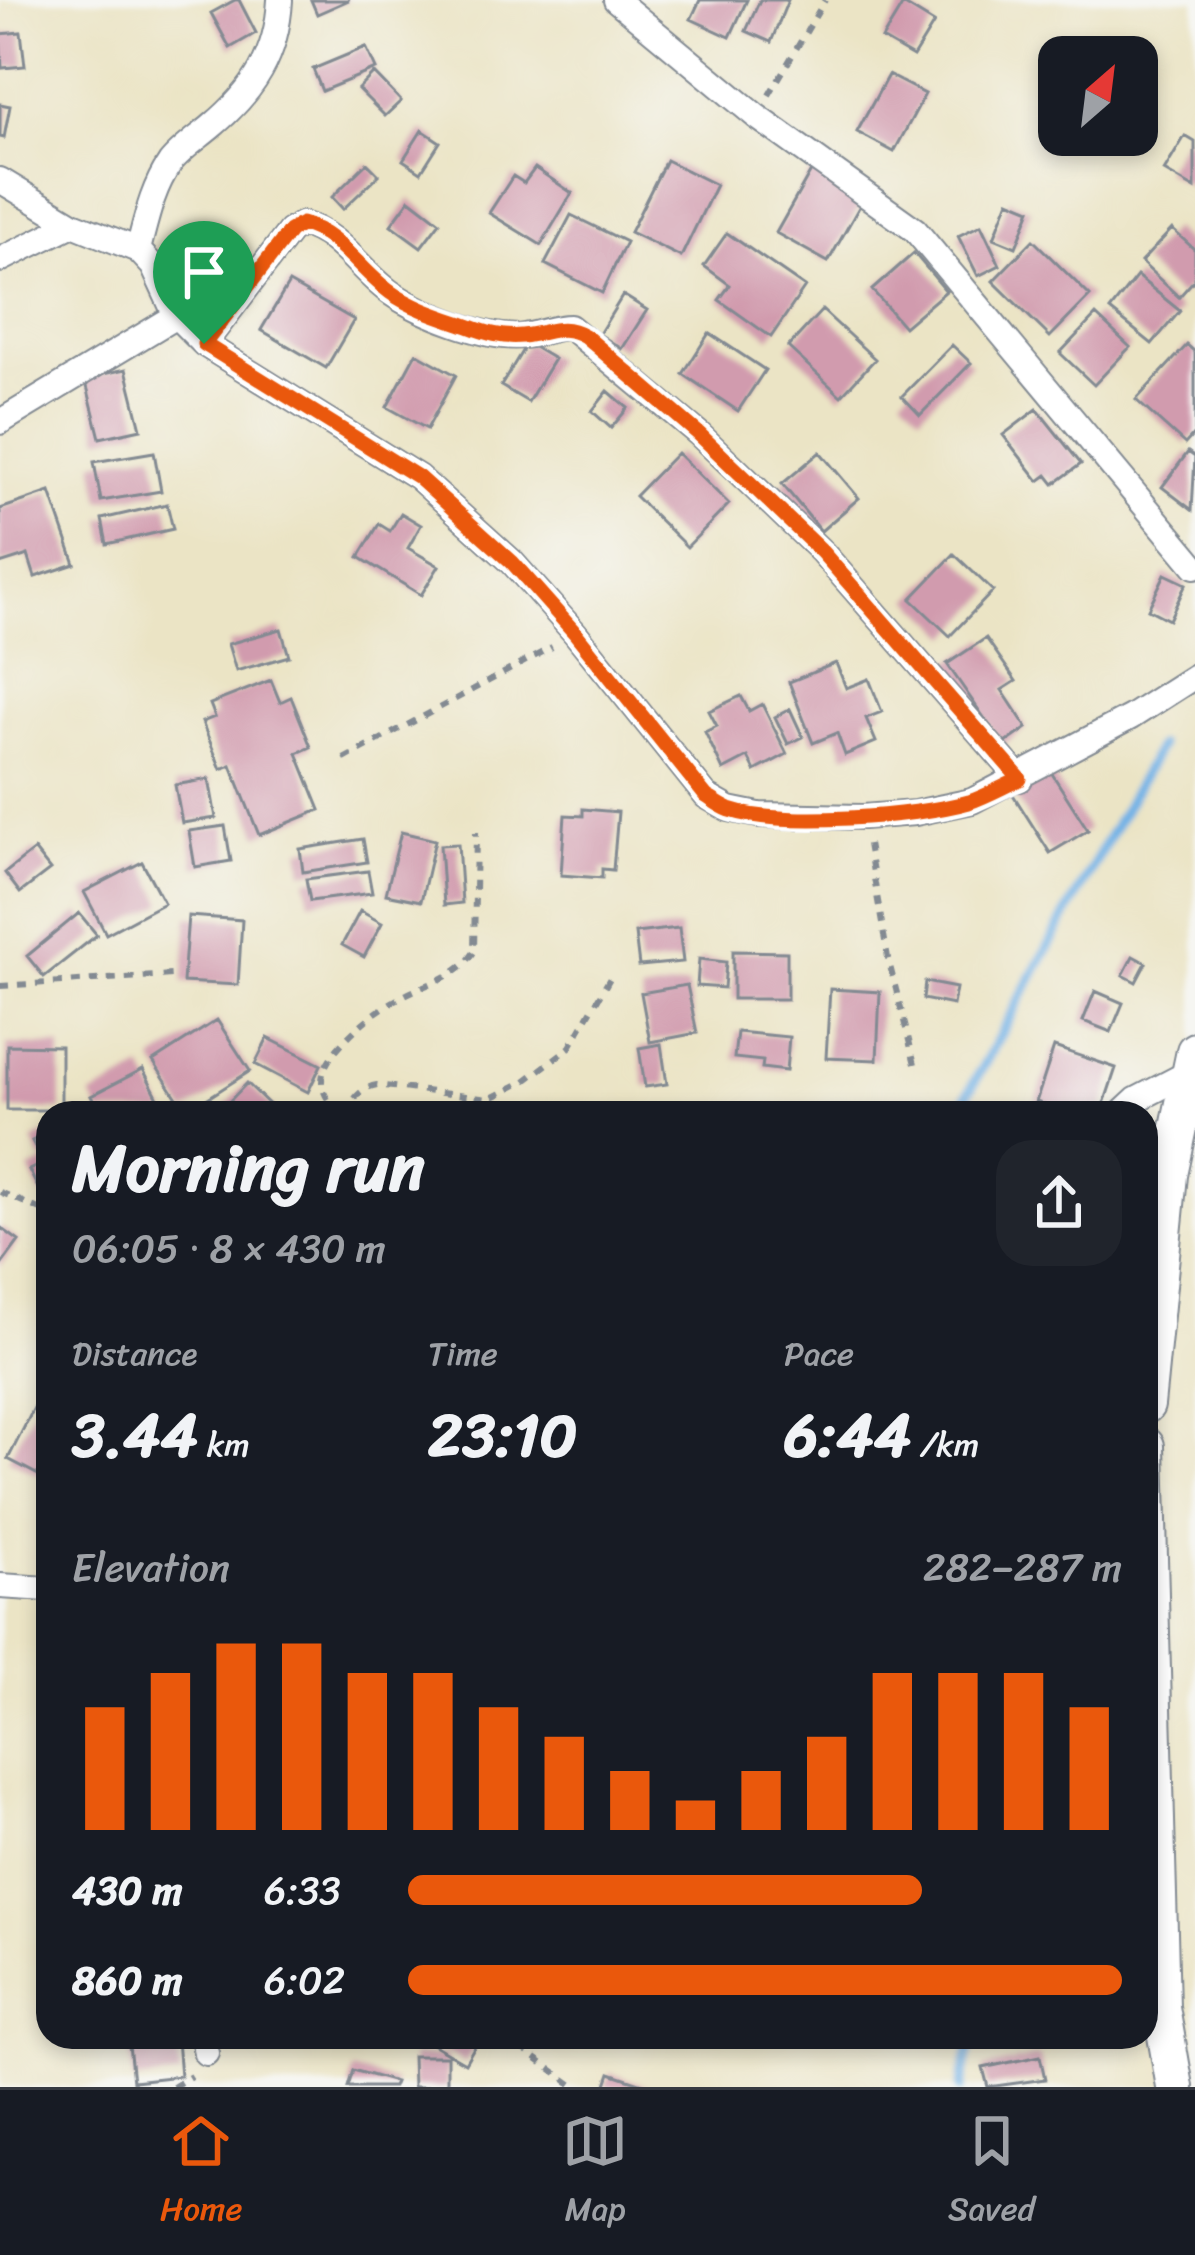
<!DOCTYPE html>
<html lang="en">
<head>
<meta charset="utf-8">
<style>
  :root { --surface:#171b24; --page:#20242c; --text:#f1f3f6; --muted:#9ea1a6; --line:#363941; --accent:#ea580c }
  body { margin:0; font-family:Sriracha,sans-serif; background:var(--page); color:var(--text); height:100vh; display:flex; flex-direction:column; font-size:45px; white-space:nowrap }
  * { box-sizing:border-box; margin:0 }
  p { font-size:39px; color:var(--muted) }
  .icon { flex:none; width:66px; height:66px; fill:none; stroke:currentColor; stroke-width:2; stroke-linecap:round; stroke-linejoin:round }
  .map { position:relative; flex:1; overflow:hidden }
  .drawer { position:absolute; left:36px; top:1101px; width:1122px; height:948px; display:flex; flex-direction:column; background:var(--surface); border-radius:36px; box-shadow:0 6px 18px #0003 }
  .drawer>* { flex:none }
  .needle { width:78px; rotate:28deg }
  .fabs { position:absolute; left:1038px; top:36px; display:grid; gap:24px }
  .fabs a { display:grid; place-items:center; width:120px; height:120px; border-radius:24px; background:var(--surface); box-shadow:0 6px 18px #0003; font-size:60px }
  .pin { position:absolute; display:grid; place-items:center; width:102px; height:102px; color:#fff; margin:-123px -51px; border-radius:50% 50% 50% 0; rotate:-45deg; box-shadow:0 0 12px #0007 }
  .pin .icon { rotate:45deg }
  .round { display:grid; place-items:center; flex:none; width:126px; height:126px; border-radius:36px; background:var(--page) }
  .headline { display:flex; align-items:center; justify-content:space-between; height:204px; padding:0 36px }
  h1 { font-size:66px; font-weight:800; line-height:90px }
  .metrics { display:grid; grid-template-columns:repeat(3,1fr); gap:18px; height:204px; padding:12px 36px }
  .metrics div { display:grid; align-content:center }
  .metrics b { font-size:60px; font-weight:800 }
  .metrics small { font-size:33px; font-weight:400 }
  .metrics p { font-size:33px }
  .chart { height:336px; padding:24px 36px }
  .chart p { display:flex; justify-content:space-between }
  .chart svg { width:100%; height:216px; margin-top:12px; stroke:var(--accent); stroke-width:6 }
  ul { padding:0 36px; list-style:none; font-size:39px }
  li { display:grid; grid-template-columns:192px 144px 1fr; align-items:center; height:90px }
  li i { height:30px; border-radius:15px; background:var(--accent) }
  .tabs { display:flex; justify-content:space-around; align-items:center; height:168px; border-top:3px solid var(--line); background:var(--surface); font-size:33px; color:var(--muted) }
  .tabs a { display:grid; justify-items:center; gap:6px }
  .tabs .current { color:var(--accent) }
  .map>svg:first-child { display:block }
</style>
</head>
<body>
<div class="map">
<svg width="1195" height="2087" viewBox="0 0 1195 2087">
  <rect width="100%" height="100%" fill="#f6f6f2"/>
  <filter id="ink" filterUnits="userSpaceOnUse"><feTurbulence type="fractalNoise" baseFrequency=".00833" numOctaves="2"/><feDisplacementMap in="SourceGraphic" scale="24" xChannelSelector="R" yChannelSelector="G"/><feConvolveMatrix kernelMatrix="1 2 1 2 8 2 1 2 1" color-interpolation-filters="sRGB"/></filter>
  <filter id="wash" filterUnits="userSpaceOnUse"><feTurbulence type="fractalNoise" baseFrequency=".004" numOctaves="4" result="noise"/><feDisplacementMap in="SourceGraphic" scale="48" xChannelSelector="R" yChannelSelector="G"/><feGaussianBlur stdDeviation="2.7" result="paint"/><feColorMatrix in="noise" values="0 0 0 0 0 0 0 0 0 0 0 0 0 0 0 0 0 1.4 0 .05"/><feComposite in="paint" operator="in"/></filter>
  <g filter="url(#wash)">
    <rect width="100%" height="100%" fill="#ebe4c5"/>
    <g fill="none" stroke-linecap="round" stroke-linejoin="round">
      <!-- stream -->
      <path stroke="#73b2e6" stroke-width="10" d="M966 1113V1097L1159 746
        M961 2087 972 2037"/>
    </g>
    <g id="blocks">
      <!-- building -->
      <path fill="#d19bae" d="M235 0H239L256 33 230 48 211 13Z
        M311 0H349L317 14Z
        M700 0H747L730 37 691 19Z
        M760 0H788L771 42 746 31Z
        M903 4 934 23 913 57 882 39Z
        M21 32 25 66 2 68 0 34Z
        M366 47 376 69 322 91 313 69Z
        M374 73 401 101 385 116 358 89Z
        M888 75 925 94 894 152 857 132Z
        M0 104 10 106 4 138 0 137Z
        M422 130 440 142 421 172 403 160Z
        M1185 136 1195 142V189L1164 171Z
        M666 160 716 185 681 257 630 232Z
        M367 163 379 175 343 209 332 197Z
        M535 168 572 193 541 245 489 213 513 176 524 183Z
        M811 171 863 200 828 262 776 233Z
        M410 199 440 222 421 247 391 225Z
        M1009 200 1031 209 1016 247 994 238Z
        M571 215 626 242 602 293 545 264Z
        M981 225 1000 265 978 276 958 236Z
        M1172 229 1195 250V279L1179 297 1141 262Z
        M727 233 805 287 771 337 719 300 730 285 704 266Z
        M1033 240 1090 296 1050 337 993 281Z
        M914 253 946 291 904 327 872 290Z
        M1137 276 1180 311 1152 344 1110 310Z
        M289 283 354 320 326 368 261 330Z
        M623 295 647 310 622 349 599 334Z
        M822 310 875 359 841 396 788 347Z
        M1096 315 1130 347 1094 385 1060 353Z
        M709 333 765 370 738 411 683 374Z
        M527 343 554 359 528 402 501 386Z
        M952 345 971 363 920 415 902 396Z
        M1187 345 1195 352V433L1185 444 1136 400Z
        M416 353 456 375 427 429 387 407Z
        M126 369 141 429 100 438 85 378Z
        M608 391 628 408 611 428 592 411Z
        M1037 409 1081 464 1054 484 1047 475 1039 481 1003 435Z
        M154 452 161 491 101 501 94 462Z
        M820 452 859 498 821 531 782 484Z
        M1188 452 1195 457 1192 510 1162 487Z
        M677 453 729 504 687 547 635 496Z
        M50 492 75 564 35 577 28 555 0 564V509Z
        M167 504 173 529 107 544 102 519Z
        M401 513 421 525 408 548 439 566 421 595 359 557 379 524 390 531Z
        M954 554 993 591 950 636 911 599Z
        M1165 574 1186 584 1169 620 1148 609Z
        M281 629 289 656 236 671 228 644Z
        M986 638 1016 681 1002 690 1027 728 1003 745 947 664Z
        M836 663 846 688 869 679 882 712 866 718 876 742 845 755 837 733 813 743 789 682Z
        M271 680 280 702 291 697 311 747 297 753 320 810 259 835 231 765 221 769 202 722 215 717 210 704Z
        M741 696 749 711 762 704 787 754 755 771 748 757 723 770 705 732 717 726 709 711Z
        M790 709 803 737 788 744 775 717Z
        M1049 769 1088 830 1050 853 1012 793Z
        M209 779 216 818 182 823 175 785Z
        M583 809 618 812 613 870 602 869V878L561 875 565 815 583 816Z
        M225 826 231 861 195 867 189 831Z
        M401 832 435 840 421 901 386 894Z
        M363 839 367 862 303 872 300 849Z
        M458 844 462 903 444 905 440 845Z
        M34 850 50 870 20 893 5 873Z
        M142 862 164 903 106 934 84 892Z
        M368 871 372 893 310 901 306 879Z
        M360 911 382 923 364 957 342 945Z
        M79 913 97 935 44 977 27 956Z
        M188 916 242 920 238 985 183 982Z
        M679 928 683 962 639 966 635 933Z
        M733 951 787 952V999H733Z
        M1133 956 1146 963 1136 982 1123 975Z
        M699 959 726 962 724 988 697 986Z
        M925 982 956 988 953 1005 923 999Z
        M687 985 697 1033 650 1042 641 993Z
        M830 989 880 992 877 1060 826 1058Z
        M1095 991 1123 1003 1111 1032 1083 1021Z
        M217 1020 250 1071 186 1112 153 1061Z
        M737 1032 789 1037 786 1071 762 1068 763 1061 734 1058Z
        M268 1038 321 1065 308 1092 255 1064Z
        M661 1044 667 1084 645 1087 639 1048Z
        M7 1045 61 1046V1110H7Z
        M1054 1047 1116 1068 1101 1113H1068L1036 1102Z
        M143 1069 166 1113H100L91 1096Z
        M247 1083 278 1113H218Z
        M48 1133V1157L42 1160 32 1141Z
        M48 1161V1196L43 1198 29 1170Z
        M0 1227 19 1241 0 1267Z
        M39 1398 48 1402V1480L8 1459Z
        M420 2037H480L465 2063Z
        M177 2040 180 2076 133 2081 129 2045Z
        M412 2056H447V2087H413Z
        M1040 2056 1045 2079 988 2087 983 2068Z
        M353 2070 395 2082 393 2087H348Z
        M610 2073 649 2086V2087H605Z"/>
    </g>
  </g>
  <g filter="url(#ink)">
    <use href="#blocks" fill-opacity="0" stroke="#838a92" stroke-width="3"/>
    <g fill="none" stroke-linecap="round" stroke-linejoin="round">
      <defs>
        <path id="street" d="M616 0 756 116 915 230 1195 566
          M0 180 73 224 138 250 153 266 176 316 204 344 418 477 512 562 576 634 706 796 729 809 759 815 863 817 915 813 972 801 1131 717 1195 676
          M138 250C146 220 152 189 170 163 181 149 198 138 212 126 254 91 277 55 280 0
          M0 260 73 224
          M204 344 290 231 302 224C339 233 360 271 391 293 420 313 489 341 524 336 540 334 553 327 570 327L699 434 822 552 1020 779
          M0 422 176 316
          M1122 1113 1136 1100 1188 1073
          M0 1586 48 1589
          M203 2037 206 2053"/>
        <path id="secondary" d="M1146 1405 1169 1175 1195 1051
          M1146 1446 1161 2007 1175 2087"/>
      </defs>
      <!-- street casing -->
      <use href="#street" stroke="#838a92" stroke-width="28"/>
      <!-- secondary casing -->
      <use href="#secondary" stroke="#838a92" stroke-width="40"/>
      <!-- path -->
      <path stroke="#838a92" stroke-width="6" stroke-dasharray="9 9" stroke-linecap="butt" d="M769 95 825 0
        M344 759 552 647
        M868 844 888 958 917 1072
        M0 986 172 975
        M340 1113C316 1091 317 1074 337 1049 356 1027 376 1010 403 996 427 983 459 977 474 952L476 832
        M344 1113C354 1099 360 1088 377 1085L489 1099 525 1081 570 1047 610 978
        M487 1113 489 1099
        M0 1192 48 1213
        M506 2037 576 2087
        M173 2087 191 2076"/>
      <!-- street -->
      <use href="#street" stroke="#fff" stroke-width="24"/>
      <!-- secondary -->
      <use href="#secondary" stroke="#fff" stroke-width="36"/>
    </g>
  </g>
  <g fill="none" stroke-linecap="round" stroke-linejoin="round" filter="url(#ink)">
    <defs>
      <path id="route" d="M302 224C339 233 360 271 390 292 412 308 442 317 468 326 486 333 503 338 522 336 548 334 560 322 585 336L699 434 822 552 1020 779C1004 786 987 796 969 802 917 817 781 827 730 810 722 807 714 801 706 796L576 634 512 562 418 477 204 344 290 231Z"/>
    </defs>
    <!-- route casing -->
    <use href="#route" stroke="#fff" stroke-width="24"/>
    <!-- route -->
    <use href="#route" stroke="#ea580c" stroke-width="15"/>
  </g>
</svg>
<div class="fabs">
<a><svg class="needle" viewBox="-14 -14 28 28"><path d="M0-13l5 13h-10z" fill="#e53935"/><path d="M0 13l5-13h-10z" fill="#9ea1a6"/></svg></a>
</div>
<div class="pin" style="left:204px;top:344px;background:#1e9e55"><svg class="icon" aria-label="arrive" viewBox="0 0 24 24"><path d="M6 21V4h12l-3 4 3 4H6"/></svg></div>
<section class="drawer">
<div class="headline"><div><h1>Morning run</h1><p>06:05 · 8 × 430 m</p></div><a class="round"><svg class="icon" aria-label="share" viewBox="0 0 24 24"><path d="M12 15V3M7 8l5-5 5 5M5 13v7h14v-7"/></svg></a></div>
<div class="metrics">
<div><p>Distance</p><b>3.44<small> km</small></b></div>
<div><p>Time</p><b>23:10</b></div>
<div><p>Pace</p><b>6:44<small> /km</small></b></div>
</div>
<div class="chart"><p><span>Elevation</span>282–287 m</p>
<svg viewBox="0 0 160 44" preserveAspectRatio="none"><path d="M5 44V19M15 44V12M25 44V6M35 44V6M45 44V12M55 44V12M65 44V19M75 44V25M85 44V32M95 44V38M105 44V32M115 44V25M125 44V12M135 44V12M145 44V12M155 44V19"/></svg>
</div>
<ul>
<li><b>430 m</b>6:33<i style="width:72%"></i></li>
<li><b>860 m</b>6:02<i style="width:100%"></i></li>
</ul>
</section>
</div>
<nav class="tabs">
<a class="current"><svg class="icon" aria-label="home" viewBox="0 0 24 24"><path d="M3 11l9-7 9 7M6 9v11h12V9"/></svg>Home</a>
<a><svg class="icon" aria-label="map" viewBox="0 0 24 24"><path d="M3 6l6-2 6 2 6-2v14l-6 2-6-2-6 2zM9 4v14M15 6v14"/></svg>Map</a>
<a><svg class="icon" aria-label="saved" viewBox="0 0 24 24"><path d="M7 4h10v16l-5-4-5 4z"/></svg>Saved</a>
</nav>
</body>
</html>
